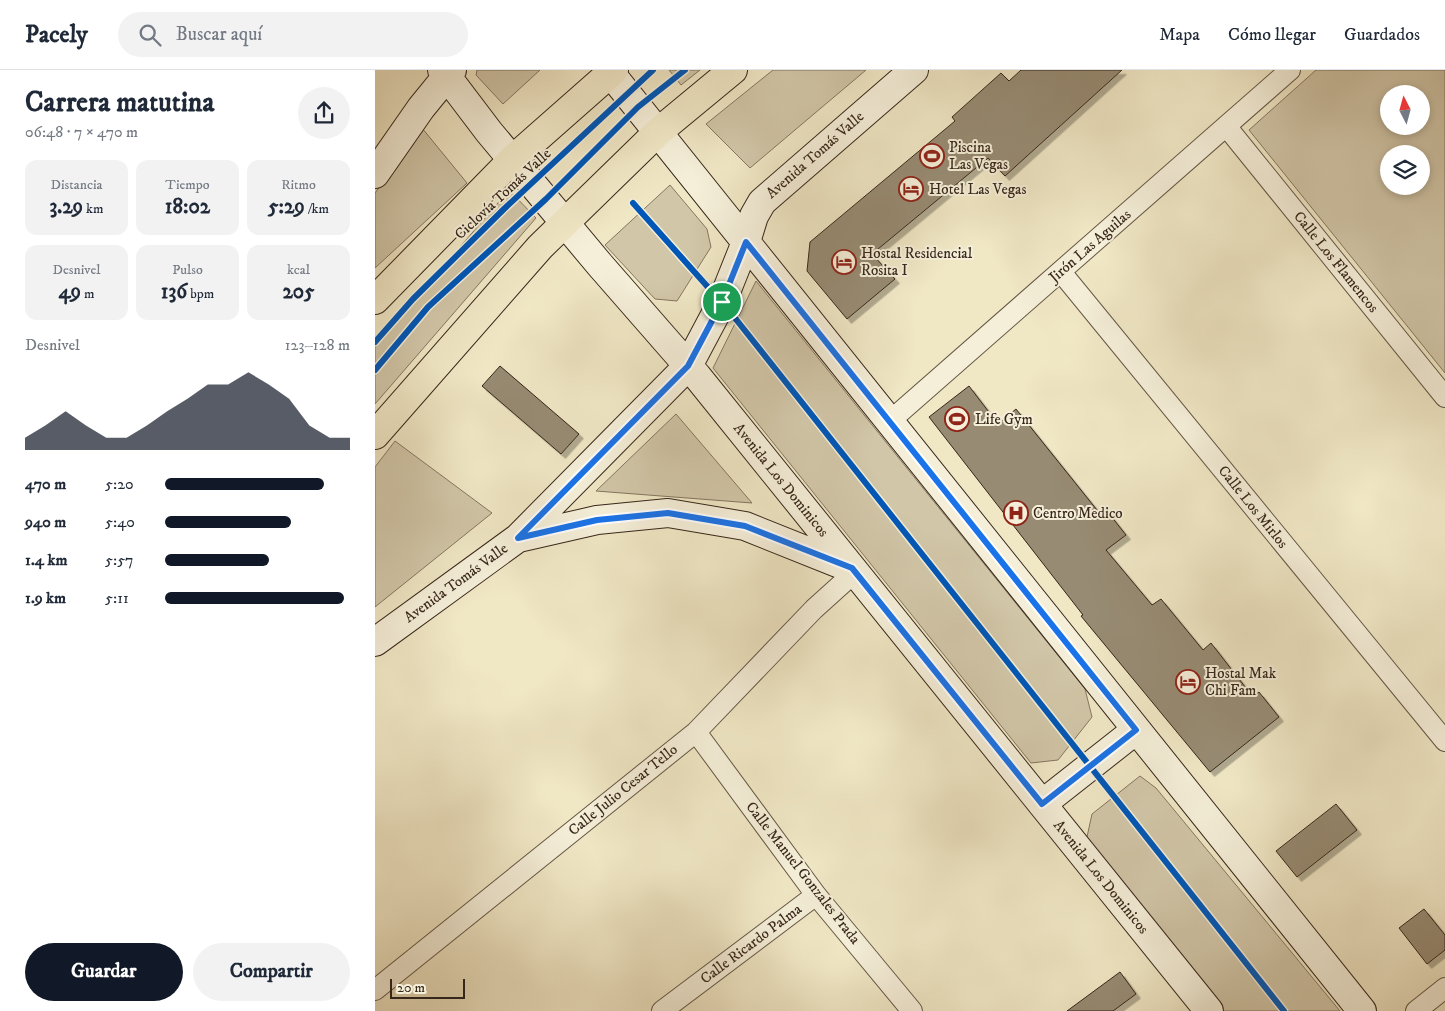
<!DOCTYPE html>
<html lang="es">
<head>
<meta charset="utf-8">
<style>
  :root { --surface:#fff; --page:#f2f2f3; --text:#1f2937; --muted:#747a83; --line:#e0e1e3; --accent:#111827 }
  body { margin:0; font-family:"IM FELL DW Pica",serif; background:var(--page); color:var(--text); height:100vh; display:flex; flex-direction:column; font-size:19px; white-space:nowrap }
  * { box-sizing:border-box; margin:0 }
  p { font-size:16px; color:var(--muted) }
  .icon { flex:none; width:28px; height:28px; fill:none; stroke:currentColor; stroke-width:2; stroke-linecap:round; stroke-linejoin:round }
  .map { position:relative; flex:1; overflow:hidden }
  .drawer { display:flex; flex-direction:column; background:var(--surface); width:375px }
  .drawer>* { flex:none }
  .needle { width:32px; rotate:354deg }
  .fabs { position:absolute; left:1005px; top:15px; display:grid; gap:10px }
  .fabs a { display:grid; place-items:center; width:50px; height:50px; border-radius:50%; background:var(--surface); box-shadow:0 2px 8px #0003; font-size:25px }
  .scale { position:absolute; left:15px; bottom:12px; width:75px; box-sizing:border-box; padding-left:5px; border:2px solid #37271a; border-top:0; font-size:14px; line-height:18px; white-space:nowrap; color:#37271a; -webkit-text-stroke:4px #f5efd9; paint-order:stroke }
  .pin { position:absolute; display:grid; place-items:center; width:42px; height:42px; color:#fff; margin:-21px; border:2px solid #fff; border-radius:50%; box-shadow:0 1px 5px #0007 }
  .round { display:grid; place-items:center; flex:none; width:52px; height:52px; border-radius:26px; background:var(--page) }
  .overview { display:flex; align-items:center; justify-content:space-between; height:85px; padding:0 25px }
  h1 { font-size:28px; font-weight:700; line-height:38px }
  .metrics { display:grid; grid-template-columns:repeat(3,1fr); gap:8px; height:85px; padding:5px 25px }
  .metrics div { display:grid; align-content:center; border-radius:12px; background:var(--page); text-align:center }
  .metrics b { font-size:21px; font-weight:700 }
  .metrics small { font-size:14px; font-weight:400 }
  .metrics p { font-size:14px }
  .chart { height:140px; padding:10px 25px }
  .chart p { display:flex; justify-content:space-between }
  .chart svg { width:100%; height:90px; margin-top:5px; fill:var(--accent); opacity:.7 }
  .action { display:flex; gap:10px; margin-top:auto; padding:10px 25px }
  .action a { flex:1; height:58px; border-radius:30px; background:var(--accent); color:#fff; font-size:20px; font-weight:700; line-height:58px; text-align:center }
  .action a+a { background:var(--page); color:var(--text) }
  ul { padding:0 25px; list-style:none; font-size:16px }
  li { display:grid; grid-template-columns:80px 60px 1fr; align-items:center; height:38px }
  li i { height:12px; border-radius:6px; background:var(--accent) }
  header { display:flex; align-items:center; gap:30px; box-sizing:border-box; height:70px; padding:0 25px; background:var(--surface); border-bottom:1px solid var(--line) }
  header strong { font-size:24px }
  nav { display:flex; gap:28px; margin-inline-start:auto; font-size:18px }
  .search { width:350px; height:45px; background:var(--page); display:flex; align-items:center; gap:12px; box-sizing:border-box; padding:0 18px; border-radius:28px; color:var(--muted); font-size:19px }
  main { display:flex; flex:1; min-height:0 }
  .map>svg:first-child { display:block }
</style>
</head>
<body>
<header>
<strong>Pacely</strong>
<div class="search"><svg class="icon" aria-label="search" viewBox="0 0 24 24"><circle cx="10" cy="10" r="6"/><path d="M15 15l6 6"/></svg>Buscar aquí</div>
<nav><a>Mapa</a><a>Cómo llegar</a><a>Guardados</a></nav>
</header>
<main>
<section class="drawer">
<div class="overview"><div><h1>Carrera matutina</h1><p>06:48 · 7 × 470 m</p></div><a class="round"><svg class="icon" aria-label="share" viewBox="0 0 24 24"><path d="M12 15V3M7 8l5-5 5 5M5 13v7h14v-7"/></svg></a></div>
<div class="metrics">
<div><p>Distancia</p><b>3.29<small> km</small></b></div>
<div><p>Tiempo</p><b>18:02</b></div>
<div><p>Ritmo</p><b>5:29<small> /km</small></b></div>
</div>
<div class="metrics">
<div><p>Desnivel</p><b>49<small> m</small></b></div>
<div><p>Pulso</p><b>136<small> bpm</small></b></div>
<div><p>kcal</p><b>205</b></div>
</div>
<div class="chart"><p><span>Desnivel</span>123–128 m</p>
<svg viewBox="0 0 160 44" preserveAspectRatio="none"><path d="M0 44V38L10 32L20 25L30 32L40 38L50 38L60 32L70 25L80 19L90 12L100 12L110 6L120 12L130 19L140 32L150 38L160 38V44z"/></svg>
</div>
<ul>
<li><b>470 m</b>5:20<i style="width:86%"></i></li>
<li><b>940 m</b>5:40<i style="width:68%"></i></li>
<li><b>1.4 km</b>5:57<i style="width:56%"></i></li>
<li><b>1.9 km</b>5:11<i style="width:97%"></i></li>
</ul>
<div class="action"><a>Guardar</a><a>Compartir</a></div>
</section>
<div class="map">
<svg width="1070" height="941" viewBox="0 0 1070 941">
  <defs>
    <filter id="shadow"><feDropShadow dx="4.5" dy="4.5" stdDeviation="0" flood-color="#0004"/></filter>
  </defs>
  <rect width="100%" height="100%" fill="#f0e7c5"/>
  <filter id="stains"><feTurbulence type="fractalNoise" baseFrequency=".004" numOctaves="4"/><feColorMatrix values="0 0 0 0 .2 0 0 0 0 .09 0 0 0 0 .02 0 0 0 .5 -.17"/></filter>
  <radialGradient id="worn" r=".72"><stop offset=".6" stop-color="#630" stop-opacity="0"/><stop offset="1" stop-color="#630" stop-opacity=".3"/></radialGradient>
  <!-- green -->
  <path fill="#d1c6a8" stroke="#847661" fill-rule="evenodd" d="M102 0H165L128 34 101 5Z
    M294 0H325L306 15Z
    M398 0H491L375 98 331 54Z
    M941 0H1070V303L874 60ZM1014 24H1046V56H1014ZM1014 84H1046V116H1014Z
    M47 58 92 113 0 198V123Z
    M295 115 332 159 336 177 302 231 280 229 230 175Z
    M134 120 161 148 0 334V276Z
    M381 211 710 619 717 647 683 690 656 693 338 298Z
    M301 344 377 433 221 421Z
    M20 371 117 443 0 537V397Z
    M765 706 781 718 965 941H844L710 776 717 744Z"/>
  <!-- building -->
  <path fill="#978b73" stroke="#37271a" filter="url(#shadow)" d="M646 0H747L630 106 613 88 497 184 520 209 472 249 432 201 435 172 580 51 577 47 626 3 634 11Z
    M125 296 204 364 186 384 107 316Z
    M594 316 623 354 641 339 726 445 732 441 751 465 731 480 777 535 786 529 828 580 836 573 878 627 884 622 904 647 835 702 706 546 708 545 554 347Z
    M961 734 982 760 922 807 901 781Z
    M1049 839 1070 865V880L1052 894 1024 858Z
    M745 902 761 924 738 941H692Z"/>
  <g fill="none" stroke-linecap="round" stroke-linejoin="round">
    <defs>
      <path id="street" d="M851 56 1070 327
        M686 202 1070 671
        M515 351 915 0
        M321 662 441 825 537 941
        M0 920 321 662 439 539 480 502
        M287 941 441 825
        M1041 941 1070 918"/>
      <path id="secondary" d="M67 0 114 62 225 195 322 306 834 941
        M233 0 987 941
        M0 104 46 38 77 0
        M143 468 222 450 293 443 370 456 475 498
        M0 572 143 468 313 296 347 232 371 172 379 146 387 132 539 0
        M667 734 761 660"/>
      <path id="primary" d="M0 230 137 90 239 0
        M0 365 165 177 283 62 358 0"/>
    </defs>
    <!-- street casing -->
    <use href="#street" stroke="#655745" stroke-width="22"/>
    <!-- secondary casing -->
    <use href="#secondary" stroke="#37271a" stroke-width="30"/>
    <!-- primary casing -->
    <use href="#primary" stroke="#37271a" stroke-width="30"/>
    <!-- street -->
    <use href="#street" stroke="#f5efd9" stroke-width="20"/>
    <!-- secondary -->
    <use href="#secondary" stroke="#f5efd9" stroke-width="28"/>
    <!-- primary -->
    <use href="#primary" stroke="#f0e7c5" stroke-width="28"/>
    <defs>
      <path id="cycleway" d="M258 133 356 243 909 941
        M0 272 38 229 129 139 278 0
        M0 300 53 237 171 129 263 37 310 0"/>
    </defs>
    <!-- cycleway casing -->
    <use href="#cycleway" stroke="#f5efd9" stroke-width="9"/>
    <!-- cycleway -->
    <use href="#cycleway" stroke="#0057b8" stroke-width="6"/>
  </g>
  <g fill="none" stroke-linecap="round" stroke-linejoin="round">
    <defs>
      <path id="route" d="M371 172 761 660 667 734 477 498 370 456 293 443 222 450 143 468 313 296 347 232Z"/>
    </defs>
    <!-- route casing -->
    <use href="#route" stroke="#fff" stroke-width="10"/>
    <!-- route -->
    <use href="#route" stroke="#1a73e8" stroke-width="6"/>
  </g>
  <!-- icons -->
  <defs>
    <symbol id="stadium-ring" viewBox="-11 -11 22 22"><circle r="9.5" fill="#f5efd9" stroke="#8f2418" stroke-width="1.5"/><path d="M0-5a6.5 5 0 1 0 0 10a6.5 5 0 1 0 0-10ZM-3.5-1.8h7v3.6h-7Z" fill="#8f2418"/></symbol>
    <symbol id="hotel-ring" viewBox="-11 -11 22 22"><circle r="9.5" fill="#f5efd9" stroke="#8f2418" stroke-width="1.5"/><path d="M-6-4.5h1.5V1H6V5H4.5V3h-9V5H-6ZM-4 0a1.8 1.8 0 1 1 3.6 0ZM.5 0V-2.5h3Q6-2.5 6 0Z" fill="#8f2418"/></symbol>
    <symbol id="hospital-ring" viewBox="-11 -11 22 22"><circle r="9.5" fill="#f5efd9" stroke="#8f2418" stroke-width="1.5"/><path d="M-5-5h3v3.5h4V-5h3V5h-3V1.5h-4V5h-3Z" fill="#8f2418"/></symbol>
  </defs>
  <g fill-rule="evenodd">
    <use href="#stadium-ring" x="543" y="72" width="28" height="28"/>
    <use href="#hotel-ring" x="522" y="105" width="28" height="28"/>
    <use href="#hotel-ring" x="455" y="178" width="28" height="28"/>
    <use href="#stadium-ring" x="568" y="335" width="28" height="28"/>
    <use href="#hospital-ring" x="627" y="429" width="28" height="28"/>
    <use href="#hotel-ring" x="799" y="598" width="28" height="28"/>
  </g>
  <g text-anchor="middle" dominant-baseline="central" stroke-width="4" stroke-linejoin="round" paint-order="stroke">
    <!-- poi labels -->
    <g font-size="15" fill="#37271a" stroke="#f5efd9" text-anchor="start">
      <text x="574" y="77">Piscina<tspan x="574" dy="17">Las Vegas</tspan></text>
      <text x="554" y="119">Hotel Las Vegas</text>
      <text x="486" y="183">Hostal Residencial<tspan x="486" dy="17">Rosita I</tspan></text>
      <text x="600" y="349">Life Gym</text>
      <text x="658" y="443">Centro Medico</text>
      <text x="830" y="603">Hostal Mak<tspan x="830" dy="17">Chi Fam</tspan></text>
    </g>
    <!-- street labels -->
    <g font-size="15" fill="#37271a" stroke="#f5efd9">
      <text transform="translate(440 85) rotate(-41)">Avenida Tomás Valle</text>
      <text transform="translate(128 124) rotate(-43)">Ciclovía Tomás Valle</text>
      <text transform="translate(715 176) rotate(-41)">Jirón Las Aguilas</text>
      <text transform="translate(961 192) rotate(51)">Calle Los Flamencos</text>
      <text transform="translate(406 410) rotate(51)">Avenida Los Dominicos</text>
      <text transform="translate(878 437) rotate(51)">Calle Los Mirlos</text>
      <text transform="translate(81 513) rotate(-36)">Avenida Tomás Valle</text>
      <text transform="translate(248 720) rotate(-39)">Calle Julio Cesar Tello</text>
      <text transform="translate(428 803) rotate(52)">Calle Manuel Gonzales Prada</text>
      <text transform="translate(726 807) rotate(51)">Avenida Los Dominicos</text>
      <text transform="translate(376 874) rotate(-37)">Calle Ricardo Palma</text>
    </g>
  </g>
  <rect width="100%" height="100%" filter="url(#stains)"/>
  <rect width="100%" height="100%" fill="url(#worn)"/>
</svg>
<div class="fabs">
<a><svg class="needle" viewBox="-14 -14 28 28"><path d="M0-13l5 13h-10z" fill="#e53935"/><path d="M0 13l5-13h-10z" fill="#747a83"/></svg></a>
<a><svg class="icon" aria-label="layers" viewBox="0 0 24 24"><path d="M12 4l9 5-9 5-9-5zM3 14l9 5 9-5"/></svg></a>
</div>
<div class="scale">20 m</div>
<div class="pin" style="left:347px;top:232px;background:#1e9e55"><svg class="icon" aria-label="arrive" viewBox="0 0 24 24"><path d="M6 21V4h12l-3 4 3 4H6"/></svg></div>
</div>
</main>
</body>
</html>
